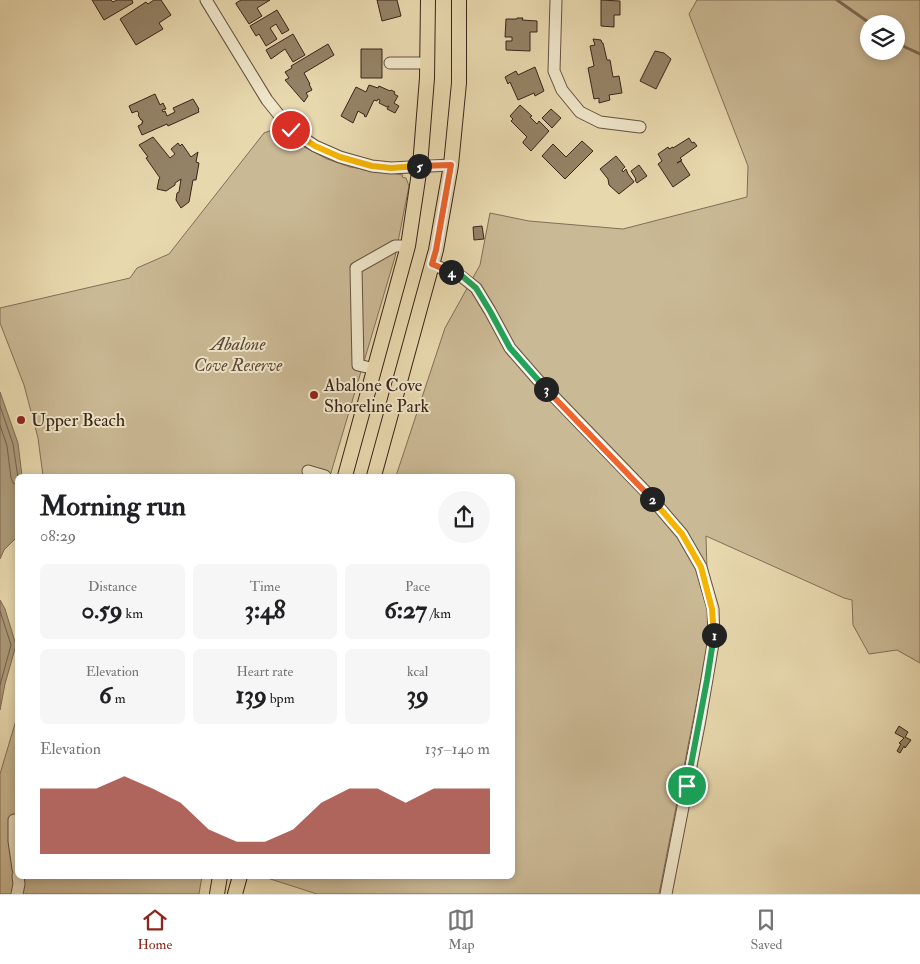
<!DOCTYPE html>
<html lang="en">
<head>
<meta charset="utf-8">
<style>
  :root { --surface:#fff; --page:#f6f6f6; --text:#202124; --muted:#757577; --line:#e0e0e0; --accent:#8f2418 }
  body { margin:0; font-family:"IM FELL Double Pica",serif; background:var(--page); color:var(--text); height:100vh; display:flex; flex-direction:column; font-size:19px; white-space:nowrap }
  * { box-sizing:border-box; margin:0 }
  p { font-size:16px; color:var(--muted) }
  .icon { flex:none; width:28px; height:28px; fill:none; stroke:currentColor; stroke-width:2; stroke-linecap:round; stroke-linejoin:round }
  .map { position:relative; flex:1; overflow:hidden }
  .drawer { position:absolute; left:15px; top:474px; width:500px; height:405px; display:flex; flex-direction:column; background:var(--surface); border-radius:8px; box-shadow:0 2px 8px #0003 }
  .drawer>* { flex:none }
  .buttons { position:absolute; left:860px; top:15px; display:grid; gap:10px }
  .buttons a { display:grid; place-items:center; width:45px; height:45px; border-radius:50%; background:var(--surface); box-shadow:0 2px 8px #0003; font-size:25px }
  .pin { position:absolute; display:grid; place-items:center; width:42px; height:42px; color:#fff; margin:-21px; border:2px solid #fff; border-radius:50%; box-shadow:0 1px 5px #0007 }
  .km { position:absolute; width:25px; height:25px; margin:-12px; border-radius:50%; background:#222; color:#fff; font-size:14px; line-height:25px; text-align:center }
  .round { display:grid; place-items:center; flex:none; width:52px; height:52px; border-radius:26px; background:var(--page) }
  .overview { display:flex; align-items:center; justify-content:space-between; height:85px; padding:0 25px }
  h1 { font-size:28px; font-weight:700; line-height:38px }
  .metrics { display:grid; grid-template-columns:repeat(3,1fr); gap:8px; height:85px; padding:5px 25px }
  .metrics div { display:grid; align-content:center; border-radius:8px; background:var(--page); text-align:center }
  .metrics b { font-size:25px; font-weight:700 }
  .metrics small { font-size:14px; font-weight:400 }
  .metrics p { font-size:14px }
  .chart { height:140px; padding:10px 25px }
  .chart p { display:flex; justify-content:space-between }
  .chart svg { width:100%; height:90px; margin-top:5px; fill:var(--accent); opacity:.7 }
  .tab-bar { display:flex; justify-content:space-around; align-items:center; height:70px; border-top:1px solid var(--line); background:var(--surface); font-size:14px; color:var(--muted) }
  .tab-bar a { display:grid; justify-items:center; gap:2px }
  .tab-bar .on { color:var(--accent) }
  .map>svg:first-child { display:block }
</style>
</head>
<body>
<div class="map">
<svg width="920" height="894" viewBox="0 0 920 894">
  <rect width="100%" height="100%" fill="#e8d8ae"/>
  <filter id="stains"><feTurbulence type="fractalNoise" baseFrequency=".004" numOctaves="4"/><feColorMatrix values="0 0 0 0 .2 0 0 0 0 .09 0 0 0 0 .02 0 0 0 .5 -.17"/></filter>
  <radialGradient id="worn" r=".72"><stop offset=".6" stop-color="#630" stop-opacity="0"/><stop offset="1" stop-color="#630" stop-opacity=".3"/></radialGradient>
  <!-- green -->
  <path fill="#cab995" stroke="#826e57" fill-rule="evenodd" d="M697 0H920V663L897 650 869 654 853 625 852 600 844 598 706 536 709 639 659 894H317L261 876H512V476H396L445 328 480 265 490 213 529 221 623 229 747 197 748 166 689 14ZM869 24H896V51H869Z
    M280 127 295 142 327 159 350 167 403 175 402 177 406 178 409 186 395 257 330 476H43L38 438 24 385 0 323V308L130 278 137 268 169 254 264 133Z
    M17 717 18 876H202L199 894H0V774Z"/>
  <!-- water -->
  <path fill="#ac9b7b" stroke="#7e6b54" d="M0 392 18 443 22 476H18L17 537 4 550 0 559Z
    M0 600 5 609 16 645 5 684 0 710Z"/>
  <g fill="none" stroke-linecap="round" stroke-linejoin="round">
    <!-- shore -->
    <path stroke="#72604a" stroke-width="1" d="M0 406 13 444 18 478
      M0 425 7 446 11 478 13 483 18 486
      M0 611 11 645 0 685"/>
    <!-- stream -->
    <path stroke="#7e6b54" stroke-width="3" d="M837 0 871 24
      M896 41 905 47 920 54"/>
  </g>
  <!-- building -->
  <path fill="#948266" stroke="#392419" d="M92 0H111L113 2 117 0H132L133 3 104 20Z
    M154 0H161L171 15 159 23 163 29 136 45 120 19 146 2 148 4Z
    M241 0H270L257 8 262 16 249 24 236 4V3Z
    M377 0H397L401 16 382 21Z
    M601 0 620 1V15H614V27L601 26Z
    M277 10 289 30 282 34 276 24 270 28 277 39 266 46 259 34 256 36 250 26Z
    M517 18H523L522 20 537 21V32H530V51L506 50V41H512V37H505L506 19H517Z
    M293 34 305 55 293 62 285 49 271 59 266 50Z
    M593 39 601 40 602 43H603L607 60H610L613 77 619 76 622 93 609 95 610 100 599 103V98L594 99 588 68 594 66 590 46 595 45Z
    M328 44 334 55 304 73 310 84H309L312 90 306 93 308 96 304 102 285 80 289 78 285 72 292 68 291 66Z
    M361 49H382V78H361Z
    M655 51 664 53 671 59 656 89 640 81Z
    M535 67 544 91 535 96 534 93 518 100 510 82 508 84 505 77 516 71 518 75Z
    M369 85 378 88 379 86 390 91 391 90 395 92 394 94 398 96 394 103 399 106 395 113 387 109 389 106 387 107 379 103 380 100 378 99 377 101 374 100 366 117 364 116 365 115 358 111 353 123 341 116 356 87 366 92Z
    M155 94 160 105 163 103 166 109 162 110 163 112 165 111 167 116 175 112 173 108 193 99 199 109 198 110 199 112 168 126 167 124 142 135 138 126 142 124V122H143L142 120H141L138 115 139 114 138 112 137 111 132 113 129 106Z
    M520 105 532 116 530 117 537 124 539 121 549 131 531 151 523 143V142L527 137 511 121 513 119 510 116Z
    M551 109 561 118 552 128 542 118Z
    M153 137 170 158 175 154 171 149 178 143 180 146 182 144 191 157 198 152 196 162 199 163 196 180H193L189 202 181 208 176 200 177 193 179 192 181 179 175 183V185L166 191 157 189 159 179 160 178 146 158 148 157 139 145Z
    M689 138 692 143 694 142 697 146 680 158 682 160 677 163 681 161 690 175 673 187 658 164 662 161 658 154 668 147 669 149 673 147V148Z
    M582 141 593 151 565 179 542 156 553 144 566 157Z
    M616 156 625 167 622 170 623 172 626 169 628 174 634 182 619 194 609 185 608 179 600 169Z
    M639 165 647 176 637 183 635 180 636 179 631 171Z
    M482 226 484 239 474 240 473 227Z
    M899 726 908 732 905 737 911 740 905 748 904 746 900 753 897 751 901 744 899 743 904 738 895 733Z"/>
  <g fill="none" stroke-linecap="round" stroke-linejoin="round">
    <defs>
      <path id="minor" d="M206 0 267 100 291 130 315 146 340 157 372 166 391 168 451 165
        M556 0 554 71 562 90 580 112 600 122 640 127
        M390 63H427
        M432 264 462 277 476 288 490 311 510 348 537 379 646 492 682 534 701 567 713 609 714 638 700 720 666 894
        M375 369 358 365 356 268 395 246H408
        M308 471 325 476
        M14 820V841L18 869
        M17 894 19 884 18 876"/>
      <path id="major" d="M345 476 408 246 420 166 427 78 428 0
        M374 476 436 250 451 165 459 83V0
        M217 894 220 876
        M235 894 240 876"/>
    </defs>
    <!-- minor casing -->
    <use href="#minor" stroke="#65513e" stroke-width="13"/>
    <!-- major casing -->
    <use href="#major" stroke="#392419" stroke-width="16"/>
    <!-- minor -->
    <use href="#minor" stroke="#f0e6ca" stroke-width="11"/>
    <!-- major -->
    <use href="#major" stroke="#e8d8ae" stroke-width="14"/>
  </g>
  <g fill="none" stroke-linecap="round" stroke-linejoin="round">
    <defs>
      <path id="split-1" d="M687 786 707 680 714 635"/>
      <path id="split-2" d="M652 499 682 534 701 567 712 609 714 635"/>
      <path id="split-3" d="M546 389 652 499"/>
      <path id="split-4" d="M451 272 462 276 476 288 490 311 510 348 546 389"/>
      <path id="split-5" d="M419 166 451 165 436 250 432 264 451 272"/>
      <path id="split-6" d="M291 130 315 146 340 157 372 166 391 168 419 166"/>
    </defs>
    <!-- split-1 casing -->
    <use href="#split-1" stroke="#fff" stroke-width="10"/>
    <!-- split-2 casing -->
    <use href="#split-2" stroke="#fff" stroke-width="10"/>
    <!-- split-3 casing -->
    <use href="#split-3" stroke="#fff" stroke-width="10"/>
    <!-- split-4 casing -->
    <use href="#split-4" stroke="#fff" stroke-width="10"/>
    <!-- split-5 casing -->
    <use href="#split-5" stroke="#fff" stroke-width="10"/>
    <!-- split-6 casing -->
    <use href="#split-6" stroke="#fff" stroke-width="10"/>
    <!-- split-1 -->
    <use href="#split-1" stroke="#22a559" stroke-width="6"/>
    <!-- split-2 -->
    <use href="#split-2" stroke="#f5b400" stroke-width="6"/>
    <!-- split-3 -->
    <use href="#split-3" stroke="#f0652b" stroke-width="6"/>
    <!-- split-4 -->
    <use href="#split-4" stroke="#22a559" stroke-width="6"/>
    <!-- split-5 -->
    <use href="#split-5" stroke="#f0652b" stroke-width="6"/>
    <!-- split-6 -->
    <use href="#split-6" stroke="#f5b400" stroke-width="6"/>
  </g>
  <!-- markers -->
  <g fill="#8f2418" stroke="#f0e6ca" stroke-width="2">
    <circle cx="314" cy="395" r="5"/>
    <circle cx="21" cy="420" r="5"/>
  </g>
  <g text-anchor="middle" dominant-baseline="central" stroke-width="4" stroke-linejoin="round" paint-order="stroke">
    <!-- park labels -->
    <g font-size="18" font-style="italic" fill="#5d4938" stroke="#f0e6ca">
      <text x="238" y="344">Abalone<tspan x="238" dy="21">Cove Reserve</tspan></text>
    </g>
    <!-- poi labels -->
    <g font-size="18" fill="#392419" stroke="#f0e6ca" text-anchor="start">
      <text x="324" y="385">Abalone Cove<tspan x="324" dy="21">Shoreline Park</tspan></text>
      <text x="31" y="420">Upper Beach</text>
    </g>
  </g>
  <rect width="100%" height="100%" filter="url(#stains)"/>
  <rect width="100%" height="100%" fill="url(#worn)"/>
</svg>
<div class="buttons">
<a><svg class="icon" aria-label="layers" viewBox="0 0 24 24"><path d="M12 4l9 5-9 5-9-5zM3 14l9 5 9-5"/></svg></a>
</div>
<div class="pin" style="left:687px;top:786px;background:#1e9e55"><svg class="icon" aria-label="arrive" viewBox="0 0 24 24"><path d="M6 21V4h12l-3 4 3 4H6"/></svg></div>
<div class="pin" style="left:291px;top:130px;background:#d93025"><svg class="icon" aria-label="check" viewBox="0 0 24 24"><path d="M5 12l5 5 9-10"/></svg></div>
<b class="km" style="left:714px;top:635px">1</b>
<b class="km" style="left:652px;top:499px">2</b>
<b class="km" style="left:546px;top:389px">3</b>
<b class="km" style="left:451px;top:272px">4</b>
<b class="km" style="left:419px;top:166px">5</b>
<section class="drawer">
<div class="overview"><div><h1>Morning run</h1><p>08:29</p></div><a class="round"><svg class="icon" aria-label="share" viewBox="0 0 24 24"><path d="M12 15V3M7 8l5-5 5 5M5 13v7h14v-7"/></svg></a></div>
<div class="metrics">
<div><p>Distance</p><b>0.59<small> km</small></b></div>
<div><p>Time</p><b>3:48</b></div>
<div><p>Pace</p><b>6:27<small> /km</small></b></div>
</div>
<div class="metrics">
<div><p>Elevation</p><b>6<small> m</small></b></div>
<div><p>Heart rate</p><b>139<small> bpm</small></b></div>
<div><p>kcal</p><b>39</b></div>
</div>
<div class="chart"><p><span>Elevation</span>135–140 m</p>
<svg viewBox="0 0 160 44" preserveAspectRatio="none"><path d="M0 44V12L10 12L20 12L30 6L40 12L50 19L60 32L70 38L80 38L90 32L100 19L110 12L120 12L130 19L140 12L150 12L160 12V44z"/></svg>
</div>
</section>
</div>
<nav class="tab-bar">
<a class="on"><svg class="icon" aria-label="home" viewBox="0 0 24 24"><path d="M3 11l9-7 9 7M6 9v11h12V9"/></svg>Home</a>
<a><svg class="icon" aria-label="map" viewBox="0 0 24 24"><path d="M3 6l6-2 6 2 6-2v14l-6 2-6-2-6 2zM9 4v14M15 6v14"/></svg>Map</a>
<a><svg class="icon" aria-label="saved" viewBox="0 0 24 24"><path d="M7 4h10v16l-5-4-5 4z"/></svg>Saved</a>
</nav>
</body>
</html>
